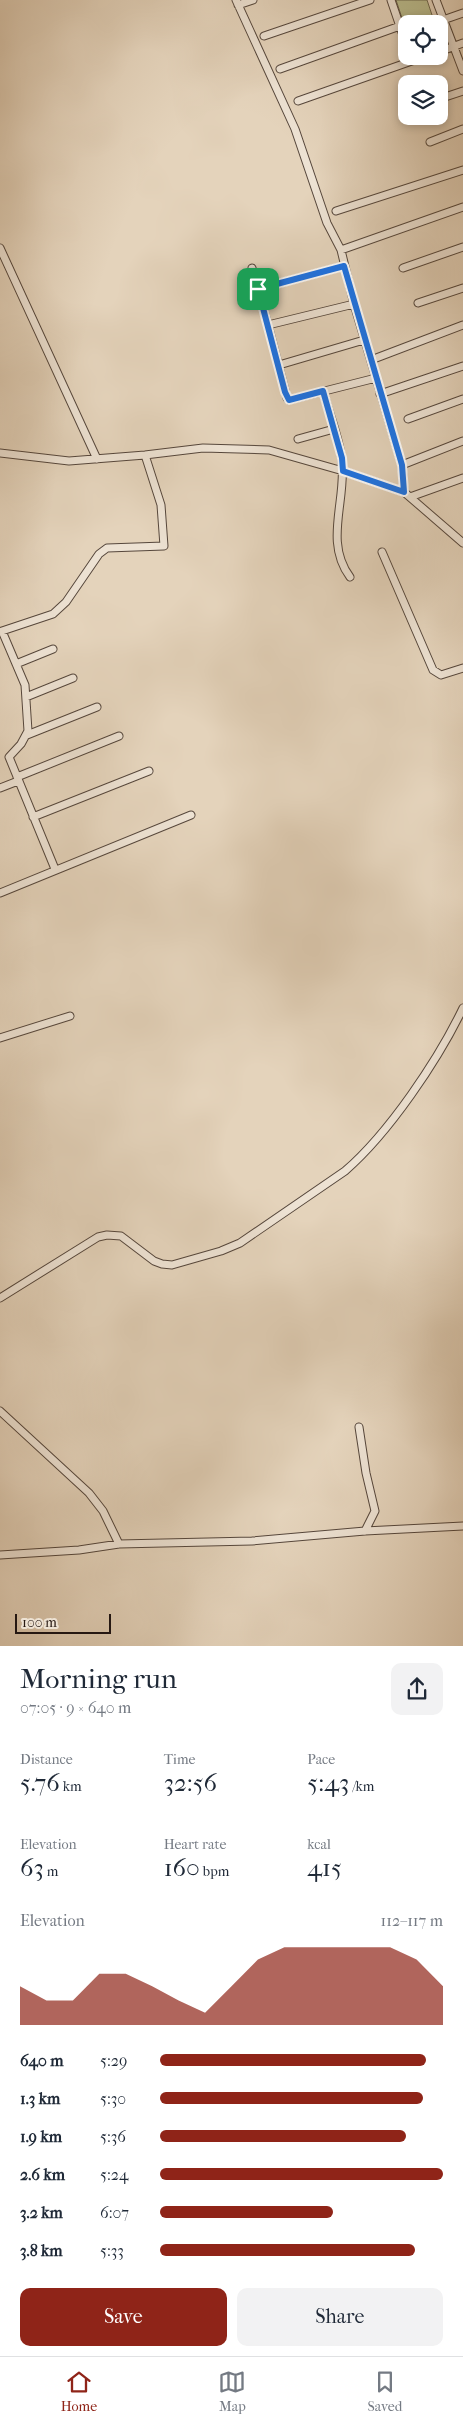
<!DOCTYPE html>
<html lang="en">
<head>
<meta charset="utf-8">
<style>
  :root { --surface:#fff; --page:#f2f2f3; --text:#1f2937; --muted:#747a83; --line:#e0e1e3; --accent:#8f2418 }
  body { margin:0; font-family:"IM FELL French Canon",serif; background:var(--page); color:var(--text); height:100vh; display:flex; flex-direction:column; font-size:19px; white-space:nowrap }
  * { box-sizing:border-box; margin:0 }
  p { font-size:16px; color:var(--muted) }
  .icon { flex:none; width:28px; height:28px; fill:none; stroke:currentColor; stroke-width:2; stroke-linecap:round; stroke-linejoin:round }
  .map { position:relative; height:1646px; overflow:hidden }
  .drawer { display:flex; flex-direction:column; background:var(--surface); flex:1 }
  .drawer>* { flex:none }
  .buttons { position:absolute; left:398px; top:15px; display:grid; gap:10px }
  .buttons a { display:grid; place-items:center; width:50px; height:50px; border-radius:10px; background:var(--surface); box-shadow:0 2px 8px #0003; font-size:25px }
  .scale { position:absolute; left:15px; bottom:12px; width:96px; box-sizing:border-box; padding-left:5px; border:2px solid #261812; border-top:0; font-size:14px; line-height:18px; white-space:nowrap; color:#261812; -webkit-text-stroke:4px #ede2d3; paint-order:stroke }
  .pin { position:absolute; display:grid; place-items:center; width:42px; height:42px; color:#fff; margin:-21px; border-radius:10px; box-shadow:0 2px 8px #0006 }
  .round { display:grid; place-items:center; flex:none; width:52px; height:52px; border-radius:10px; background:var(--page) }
  .overview { display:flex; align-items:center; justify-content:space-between; height:85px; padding:0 20px }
  h1 { font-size:28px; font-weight:600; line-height:38px }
  .stats { display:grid; grid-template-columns:repeat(3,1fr); gap:8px; height:85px; padding:5px 20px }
  .stats div { display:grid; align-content:center }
  .stats b { font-size:25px; font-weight:600 }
  .stats small { font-size:14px; font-weight:400 }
  .stats p { font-size:14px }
  .chart { height:140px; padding:10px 20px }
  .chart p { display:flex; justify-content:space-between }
  .chart svg { width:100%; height:90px; margin-top:5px; fill:var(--accent); opacity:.7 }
  .primary-button { display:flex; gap:10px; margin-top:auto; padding:10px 20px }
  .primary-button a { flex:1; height:58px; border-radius:10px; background:var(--accent); color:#fff; font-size:20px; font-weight:600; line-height:58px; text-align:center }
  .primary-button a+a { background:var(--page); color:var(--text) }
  ul { padding:0 20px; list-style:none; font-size:16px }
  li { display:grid; grid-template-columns:80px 60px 1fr; align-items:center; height:38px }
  li i { height:12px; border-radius:6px; background:var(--accent) }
  .dock { display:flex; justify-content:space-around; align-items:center; height:70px; border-top:1px solid var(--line); background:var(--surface); font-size:14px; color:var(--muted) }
  .dock a { display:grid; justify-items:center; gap:2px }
  .dock .selected { color:var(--accent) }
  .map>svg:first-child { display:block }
</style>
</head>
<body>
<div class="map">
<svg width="463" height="1646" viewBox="0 0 463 1646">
  <rect width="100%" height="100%" fill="#e4d3bb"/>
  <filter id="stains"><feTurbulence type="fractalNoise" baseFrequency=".004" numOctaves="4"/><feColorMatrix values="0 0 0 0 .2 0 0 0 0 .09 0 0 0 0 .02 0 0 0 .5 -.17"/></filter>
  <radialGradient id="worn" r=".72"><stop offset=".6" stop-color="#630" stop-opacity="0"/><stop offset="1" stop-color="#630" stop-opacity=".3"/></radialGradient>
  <!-- green -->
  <path fill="#b9bb8d" stroke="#706a50" d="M396 0H427L435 24H406V30Z"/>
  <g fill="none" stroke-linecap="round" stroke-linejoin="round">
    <defs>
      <path id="minor" d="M236 0 295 129 327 223 341 250 354 304 402 465 404 492
        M391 0 406 44
        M436 0 463 71
        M238 5 253 0
        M443 20 463 13
        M264 36 370 0
        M439 52 463 43
        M280 69 400 26
        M439 99 463 91
        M298 101 426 56
        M430 142 463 129
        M336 211 463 170
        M0 248 97 459
        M341 250 463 207
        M252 268 268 325
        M403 268 463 247
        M258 289 344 266
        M418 303 463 288
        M354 304 268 325 287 398 289 400 376 378
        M371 360 463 325
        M279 365 364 340
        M323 391C329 414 340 438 342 462 346 502 324 542 350 577
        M380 394 463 366
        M408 419 463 399
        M298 439 334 429
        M0 453 69 461 145 455 203 448 269 450 343 471 404 492 463 543
        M402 465 463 441
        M410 497 463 478
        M382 552 433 670 441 675 463 668
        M16 664 53 649
        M26 697 73 678
        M27 735 97 707
        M17 777 119 736
        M0 788 18 781
        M33 817 149 771
        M55 869 9 757 21 744 28 731 25 685 2 631 53 614 66 602 99 554 107 548 164 546 161 505 145 455
        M0 893 191 815
        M0 1038 70 1016
        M0 1298 98 1237 107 1235 121 1236 154 1261 162 1264 172 1265 221 1251 240 1243 345 1171C389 1133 438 1060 463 1008
        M0 1411 89 1493 103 1511 119 1544
        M359 1427 366 1473 375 1511 365 1531
        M0 1555 79 1550 119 1544 252 1541 365 1531 463 1526"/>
    </defs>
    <!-- minor casing -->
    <use href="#minor" stroke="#56473c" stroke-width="9"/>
    <!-- minor -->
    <use href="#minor" stroke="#ede2d3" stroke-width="7"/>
  </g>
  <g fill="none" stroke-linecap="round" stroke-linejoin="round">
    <defs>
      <path id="route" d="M344 266 402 465 404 492 343 471 342 458 323 391 289 400 285 392 258 289Z"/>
    </defs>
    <!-- route casing -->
    <use href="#route" stroke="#fff" stroke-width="10"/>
    <!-- route -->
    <use href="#route" stroke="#1a73e8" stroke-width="6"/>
  </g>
  <rect width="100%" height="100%" filter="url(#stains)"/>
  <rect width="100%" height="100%" fill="url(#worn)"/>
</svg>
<div class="buttons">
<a><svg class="icon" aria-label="locate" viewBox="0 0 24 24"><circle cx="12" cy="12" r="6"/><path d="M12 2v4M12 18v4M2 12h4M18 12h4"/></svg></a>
<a><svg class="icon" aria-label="layers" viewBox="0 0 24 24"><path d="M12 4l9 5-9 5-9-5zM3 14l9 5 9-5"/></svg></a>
</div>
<div class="scale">100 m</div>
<div class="pin" style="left:258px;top:289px;background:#1e9e55"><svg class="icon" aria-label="arrive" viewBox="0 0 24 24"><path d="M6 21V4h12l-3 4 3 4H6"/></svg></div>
</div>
<section class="drawer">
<div class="overview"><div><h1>Morning run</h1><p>07:05 · 9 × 640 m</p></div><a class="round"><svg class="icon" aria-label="share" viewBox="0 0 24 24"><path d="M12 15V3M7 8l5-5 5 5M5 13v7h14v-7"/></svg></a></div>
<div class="stats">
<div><p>Distance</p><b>5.76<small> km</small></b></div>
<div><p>Time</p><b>32:56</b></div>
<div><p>Pace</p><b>5:43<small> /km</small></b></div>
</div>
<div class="stats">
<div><p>Elevation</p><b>63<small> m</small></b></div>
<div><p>Heart rate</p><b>160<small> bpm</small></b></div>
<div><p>kcal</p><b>415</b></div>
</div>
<div class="chart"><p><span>Elevation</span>112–117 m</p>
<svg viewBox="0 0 160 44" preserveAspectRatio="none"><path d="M0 44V25L10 32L20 32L30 19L40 19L50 25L60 32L70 38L80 25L90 12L100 6L110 6L120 6L130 6L140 6L150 12L160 25V44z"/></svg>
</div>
<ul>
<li><b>640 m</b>5:29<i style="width:94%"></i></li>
<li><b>1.3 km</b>5:30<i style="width:93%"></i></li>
<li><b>1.9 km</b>5:36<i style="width:87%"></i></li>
<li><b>2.6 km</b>5:24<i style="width:100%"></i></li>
<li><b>3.2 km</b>6:07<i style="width:61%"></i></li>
<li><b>3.8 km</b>5:33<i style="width:90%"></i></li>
</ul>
<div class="primary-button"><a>Save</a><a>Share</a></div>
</section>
<nav class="dock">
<a class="selected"><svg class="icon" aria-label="home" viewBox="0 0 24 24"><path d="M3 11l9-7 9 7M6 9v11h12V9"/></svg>Home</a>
<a><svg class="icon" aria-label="map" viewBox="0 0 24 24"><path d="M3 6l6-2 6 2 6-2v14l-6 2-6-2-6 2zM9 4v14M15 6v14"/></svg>Map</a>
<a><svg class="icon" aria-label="saved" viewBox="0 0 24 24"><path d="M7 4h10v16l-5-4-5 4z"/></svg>Saved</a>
</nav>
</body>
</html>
